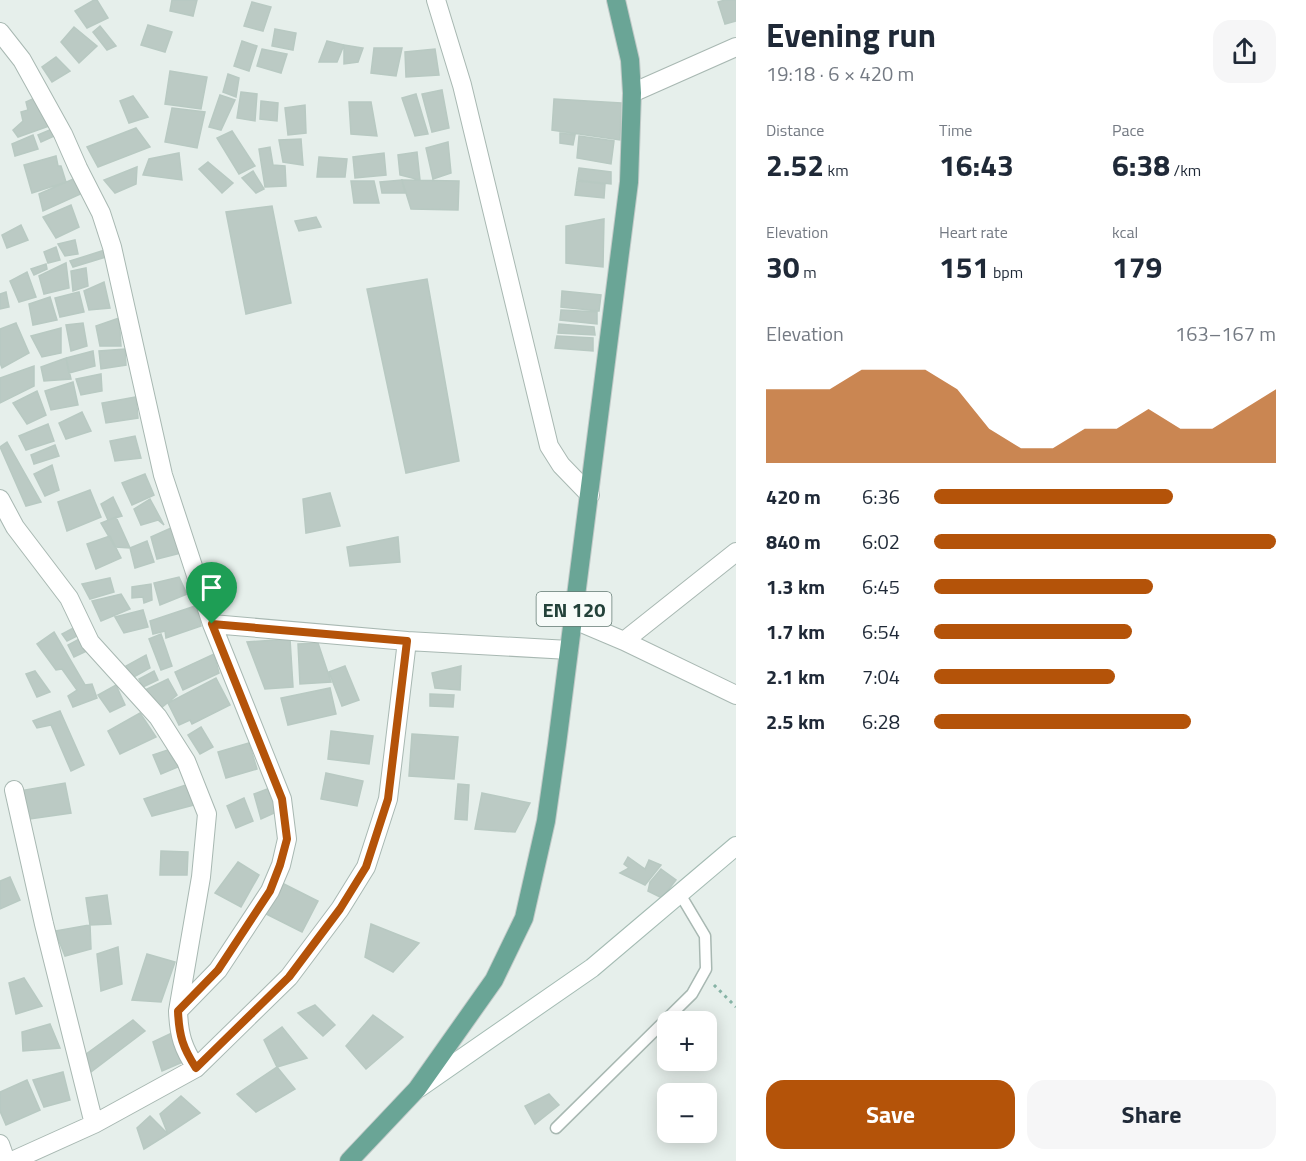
<!DOCTYPE html>
<html lang="en">
<head>
<meta charset="utf-8">
<style>
  :root { --surface:#fff; --page:#f6f6f7; --text:#1f2937; --muted:#747a83; --accent:#b45309 }
  body { margin:0; font-family:"Titillium Web",sans-serif; background:var(--page); color:var(--text); height:100vh; display:flex; flex-direction:column; font-size:22px; white-space:nowrap }
  * { box-sizing:border-box; margin:0 }
  p { font-size:20px; color:var(--muted) }
  .icon { flex:none; width:33px; height:33px; fill:none; stroke:currentColor; stroke-width:2; stroke-linecap:round; stroke-linejoin:round }
  .map { position:relative; flex:1; overflow:hidden }
  .panel { display:flex; flex-direction:column; background:var(--surface); width:570px }
  .panel>* { flex:none }
  .fabs { position:absolute; left:657px; top:1011px; display:grid; gap:12px }
  .fabs a { display:grid; place-items:center; width:60px; height:60px; border-radius:12px; background:var(--surface); box-shadow:0 3px 15px #0003; font-size:30px }
  .pin { position:absolute; display:grid; place-items:center; width:51px; height:51px; color:#fff; margin:-62px -26px; border-radius:50% 50% 50% 0; rotate:-45deg; box-shadow:0 0 6px #0007 }
  .pin .icon { rotate:45deg }
  .round { display:grid; place-items:center; flex:none; width:63px; height:63px; border-radius:18px; background:var(--page) }
  .summary { display:flex; align-items:center; justify-content:space-between; height:102px; padding:0 30px }
  h1 { font-size:33px; font-weight:700; line-height:45px }
  .metrics { display:grid; grid-template-columns:repeat(3,1fr); gap:9px; height:102px; padding:6px 30px }
  .metrics div { display:grid; align-content:center }
  .metrics b { font-size:30px; font-weight:700 }
  .metrics small { font-size:16px; font-weight:400 }
  .metrics p { font-size:16px }
  .chart { height:168px; padding:12px 30px }
  .chart p { display:flex; justify-content:space-between }
  .chart svg { width:100%; height:108px; margin-top:6px; fill:var(--accent); opacity:.7 }
  .cta { display:flex; gap:12px; margin-top:auto; padding:12px 30px }
  .cta a { flex:1; height:69px; border-radius:18px; background:var(--accent); color:#fff; font-size:24px; font-weight:700; line-height:69px; text-align:center }
  .cta a+a { background:var(--page); color:var(--text) }
  ul { padding:0 30px; list-style:none; font-size:20px }
  li { display:grid; grid-template-columns:96px 72px 1fr; align-items:center; height:45px }
  li i { height:15px; border-radius:8px; background:var(--accent) }
  main { display:flex; flex:1; min-height:0 }
  .map>svg:first-child { display:block }
</style>
</head>
<body>
<main>
<div class="map">
<svg width="736" height="1161" viewBox="0 0 736 1161">
  <rect width="100%" height="100%" fill="#e6efeb"/>
  <!-- building -->
  <path fill="#bbcac4" stroke="#b8c9c2" stroke-width="1.5" d="M94 0H97L108 18 87 28 75 11Z
    M172 0H197L193 16 170 11Z
    M725 0H736V21L725 24 718 2Z
    M252 2 271 7 263 31 244 26Z
    M148 25 172 32 165 52 141 45Z
    M100 26 116 46 107 50 93 32Z
    M74 27 97 46 79 63 61 42Z
    M275 29 296 33 293 50 272 46Z
    M242 41 257 46 249 71 234 66Z
    M327 41 344 45 337 62H319Z
    M344 45 363 48 358 62 344 64Z
    M374 48H402L396 76 371 73Z
    M262 49 287 54 281 73 257 66Z
    M435 49 439 75 406 77 405 52Z
    M56 57 70 71 52 82 42 67Z
    M170 71 207 77 201 109 165 104Z
    M228 74 239 78 236 97 223 92Z
    M442 90 449 128 432 132 422 94Z
    M241 92 257 94 255 121 237 118Z
    M416 94 428 134 415 136 402 98Z
    M220 95 235 100 221 130 209 127Z
    M133 96 148 117 129 123 120 101Z
    M35 98 55 124 18 137 13 130 23 121 21 112 28 110 26 102Z
    M554 99 621 103 620 140 552 130Z
    M261 101 278 103 277 121 260 119Z
    M349 102H371L377 136 351 134Z
    M305 105 306 133 288 135 285 108Z
    M172 108 205 112 197 148 165 142Z
    M136 128 150 147 98 167 87 147Z
    M52 129 54 136 41 142 38 135Z
    M232 131 255 166 239 174 217 138Z
    M560 133 575 135 573 145 560 143Z
    M33 135 38 149 15 156 12 144Z
    M579 136 614 141 611 164 577 158Z
    M301 139 303 165 283 162 279 140Z
    M448 142 451 173 433 179 426 148Z
    M270 147 273 165 285 166 286 186 265 187 259 149Z
    M417 152 420 180 400 175 398 155Z
    M179 153 182 180 143 175 149 159Z
    M384 153 386 175 355 178 353 157Z
    M56 156 58 166H61L66 182 32 193 24 165Z
    M319 157 347 159 345 177H317Z
    M208 162 233 183 222 193 199 169Z
    M137 167 136 184 115 193 104 180Z
    M579 168 611 172V184L577 180Z
    M253 171 264 189 256 193 242 178Z
    M78 177 85 192 43 211 39 194Z
    M402 180 405 193H382L380 182Z
    M402 180 459 181 458 210 411 209Z
    M351 181H374L379 203H354Z
    M577 181 605 184 604 198 575 195Z
    M71 205 79 227 56 238 43 217Z
    M272 206 291 303 246 314 226 212Z
    M316 217 321 227 299 231 295 221Z
    M604 219 603 267 566 263V226Z
    M21 225 28 240 7 248 2 235Z
    M75 240 78 254 65 256 58 244Z
    M56 247 60 260 48 263 44 252Z
    M105 250 109 256 73 267 70 261Z
    M66 263 69 288 44 294 39 276Z
    M46 264 47 269 34 275 31 269Z
    M86 268 88 286 73 291 71 271Z
    M27 272 36 297 19 302 10 281Z
    M427 279 459 461 406 473 367 289Z
    M104 282 110 308 89 310 84 291Z
    M562 291 601 295 599 311 561 307Z
    M6 292 9 307 0 309V294Z
    M79 292 84 312 60 317 55 298Z
    M50 297 57 320 33 325 29 304Z
    M561 310 597 312V324L560 320Z
    M119 318 121 346H100L96 326Z
    M16 323 29 353 2 368 0 363V329Z
    M83 323 87 346 71 351 66 325Z
    M559 324 594 327 595 335 558 333Z
    M61 328V353L42 357 31 336Z
    M557 336 593 338V351L555 348Z
    M125 349 126 365 101 369 99 351Z
    M93 351 95 366 69 373 66 358Z
    M66 358 71 379 44 381 41 367Z
    M34 366V386L0 403V378Z
    M101 374 102 391 81 395 76 379Z
    M73 382 78 405 51 410 45 391Z
    M37 391 46 415 27 424 13 403Z
    M136 397 138 418 106 423 102 403Z
    M82 412 91 431 66 439 59 423Z
    M48 424 54 441 26 450 19 436Z
    M135 436 141 458 115 461 110 441Z
    M7 442 41 502 26 506 0 447Z
    M55 445 59 456 34 464 31 455Z
    M52 465 59 490 45 496 34 474Z
    M145 474 154 495 132 505 122 483Z
    M90 490 101 517 67 531 58 502Z
    M330 493 340 526 306 533 303 499Z
    M113 497 122 516 108 520 101 504Z
    M150 499 164 525 158 520 141 525 134 509Z
    M116 517 130 548 115 547 101 523Z
    M171 528 181 553 157 559 151 537Z
    M110 536 121 558 96 569 87 544Z
    M398 537 400 562 350 566 347 547Z
    M147 541 154 562 135 568 130 548Z
    M179 577 187 594 160 605 154 583Z
    M110 578 114 592 90 599 82 584Z
    M151 584 152 600 144 603 143 597 132 598V587Z
    M121 594 130 609 101 621 92 601Z
    M198 605 201 626 166 638 165 631 153 634 150 621Z
    M143 610 148 627 124 633 115 617Z
    M79 625 83 633 67 641 62 634Z
    M54 632 85 685 92 684 97 698 73 707 68 696 77 690 62 669 56 670 37 644Z
    M161 634 172 666 161 670 149 639Z
    M83 637 89 650 74 657 68 645Z
    M290 639 293 687 265 689 247 642Z
    M318 643 331 682 300 684 298 644Z
    M214 654 219 673 183 690 175 672Z
    M146 655 150 668 132 678 126 666Z
    M345 666 359 700 342 706 329 672Z
    M461 666 460 690 435 688 432 673Z
    M35 671 50 692 37 697 26 674Z
    M154 671 158 680 143 687 139 679Z
    M216 678 230 705 192 724 190 720 179 725 168 703Z
    M168 679 177 695 161 708 143 691Z
    M116 685 125 705 110 712 98 695Z
    M330 688 336 714 288 725 281 698Z
    M430 694 454 695 453 707 430 706Z
    M60 711 84 765 71 771 51 725 37 728 33 721Z
    M140 713 156 737 120 754 108 731Z
    M201 727 213 747 200 754 188 735Z
    M331 731 373 736 369 764 328 759Z
    M412 734 458 737 454 779 409 776Z
    M249 743 257 769 226 778 218 752Z
    M168 750 178 767 161 774 153 755Z
    M326 773 363 781 357 806 321 799Z
    M65 783 71 813 23 820 19 791Z
    M458 784 469 785 467 820 455 819Z
    M186 785 194 805 152 816 144 799Z
    M270 788 281 810 261 819 254 794Z
    M482 793 530 803 515 832 475 829Z
    M244 798 253 821 236 828 227 806Z
    M161 851 188 852 187 875H160Z
    M628 857 645 869 649 860 661 865 645 885 620 873 629 868 624 864Z
    M238 862 259 875 241 907 215 893Z
    M661 869 676 880 662 898 648 891 650 882Z
    M10 877 20 900 0 909V881Z
    M280 882 318 901 302 932 264 913Z
    M107 895 111 924 90 925 86 898Z
    M371 924 419 943 393 972 365 957Z
    M90 925 91 949 65 956 55 931Z
    M118 947 122 984 101 991 97 954Z
    M147 954 175 962 161 1002 132 1000Z
    M24 978 42 1006 16 1014 9 983Z
    M315 1005 335 1025 323 1036 298 1013Z
    M373 1015 403 1037 366 1069 346 1046Z
    M133 1020 145 1031 87 1075 82 1057Z
    M50 1024 60 1048 23 1051 22 1032Z
    M282 1027 307 1058 277 1067 264 1040Z
    M176 1031 185 1061 162 1071 153 1042Z
    M277 1067 295 1089 256 1112 237 1094Z
    M63 1072 70 1100 44 1107 33 1080Z
    M27 1080 40 1110 6 1125 0 1111V1092Z
    M549 1094 559 1105 535 1124 525 1106Z
    M181 1096 200 1113 168 1134 160 1114Z
    M150 1116 168 1134 144 1149 137 1128Z"/>
  <g fill="none" stroke-linecap="round" stroke-linejoin="round">
    <defs>
      <path id="lane" d="M556 1128 692 994 706 969 705 936 680 894"/>
      <path id="street" d="M436 0 462 85 549 446 561 465 590 495
        M0 32 22 60 63 134 78 168 101 213 112 247 163 475 212 624 282 799 287 839 281 865 270 891 218 970 178 1011
        M632 93 736 47
        M0 499 15 527 69 598 90 642 158 717 186 761 207 814 201 877 178 1011C179 1036 183 1048 196 1068
        M572 619 624 641 736 695
        M212 624 407 641 569 650
        M624 641 736 552
        M14 790 44 924 94 1124
        M0 1144 6 1161
        M12 1161 94 1124 196 1068 289 977 340 909 366 867 388 799 407 641"/>
      <path id="secondary" d="M419 1088 592 968 736 846"/>
      <path id="primary" d="M349 1161 417 1089 494 980 524 918 546 821 557 744 629 182 632 93 630 60 616 0"/>
    </defs>
    <!-- lane casing -->
    <use href="#lane" stroke="#a8b8b2" stroke-width="13"/>
    <!-- street casing -->
    <use href="#street" stroke="#a8b8b2" stroke-width="20"/>
    <!-- secondary casing -->
    <use href="#secondary" stroke="#a4bbb3" stroke-width="20"/>
    <!-- primary casing -->
    <use href="#primary" stroke="#c2cac8" stroke-width="20"/>
    <!-- path -->
    <path stroke="#86b3a5" stroke-width="3" stroke-dasharray="3 4.5" stroke-linecap="butt" d="M714 985 736 1007"/>
    <!-- lane -->
    <use href="#lane" stroke="#fff" stroke-width="10"/>
    <!-- street -->
    <use href="#street" stroke="#fff" stroke-width="18"/>
    <!-- secondary -->
    <use href="#secondary" stroke="#fff" stroke-width="18"/>
    <!-- primary -->
    <use href="#primary" stroke="#6aa596" stroke-width="18"/>
  </g>
  <g fill="none" stroke-linecap="round" stroke-linejoin="round">
    <defs>
      <path id="route" d="M212 624 407 641 388 799 366 867 340 909 289 977 196 1068C183 1048 179 1036 178 1011L218 970 270 891 280 865 287 839 282 799Z"/>
    </defs>
    <!-- route casing -->
    <use href="#route" stroke="#fff" stroke-width="12"/>
    <!-- route -->
    <use href="#route" stroke="#b45309" stroke-width="8"/>
  </g>
  <g text-anchor="middle" dominant-baseline="central" stroke-width="4.5" stroke-linejoin="round" paint-order="stroke">
    <!-- shield labels -->
    <rect fill="#f7fbf9" stroke="#637a73" stroke-width="1.5" x="536.5" y="592" width="75" height="34" rx="4.5"/>
    <g font-size="20" font-weight="bold" fill="#24423a">
      <text x="574" y="609">EN 120</text>
    </g>
  </g>
</svg>
<div class="fabs">
<a>+</a>
<a>−</a>
</div>
<div class="pin" style="left:212px;top:624px;background:#1e9e55"><svg class="icon" aria-label="arrive" viewBox="0 0 24 24"><path d="M6 21V4h12l-3 4 3 4H6"/></svg></div>
</div>
<section class="panel">
<div class="summary"><div><h1>Evening run</h1><p>19:18 · 6 × 420 m</p></div><a class="round"><svg class="icon" aria-label="share" viewBox="0 0 24 24"><path d="M12 15V3M7 8l5-5 5 5M5 13v7h14v-7"/></svg></a></div>
<div class="metrics">
<div><p>Distance</p><b>2.52<small> km</small></b></div>
<div><p>Time</p><b>16:43</b></div>
<div><p>Pace</p><b>6:38<small> /km</small></b></div>
</div>
<div class="metrics">
<div><p>Elevation</p><b>30<small> m</small></b></div>
<div><p>Heart rate</p><b>151<small> bpm</small></b></div>
<div><p>kcal</p><b>179</b></div>
</div>
<div class="chart"><p><span>Elevation</span>163–167 m</p>
<svg viewBox="0 0 160 44" preserveAspectRatio="none"><path d="M0 44V14L10 14L20 14L30 6L40 6L50 6L60 14L70 30L80 38L90 38L100 30L110 30L120 22L130 30L140 30L150 22L160 14V44z"/></svg>
</div>
<ul>
<li><b>420 m</b>6:36<i style="width:70%"></i></li>
<li><b>840 m</b>6:02<i style="width:100%"></i></li>
<li><b>1.3 km</b>6:45<i style="width:64%"></i></li>
<li><b>1.7 km</b>6:54<i style="width:58%"></i></li>
<li><b>2.1 km</b>7:04<i style="width:53%"></i></li>
<li><b>2.5 km</b>6:28<i style="width:75%"></i></li>
</ul>
<div class="cta"><a>Save</a><a>Share</a></div>
</section>
</main>
</body>
</html>
